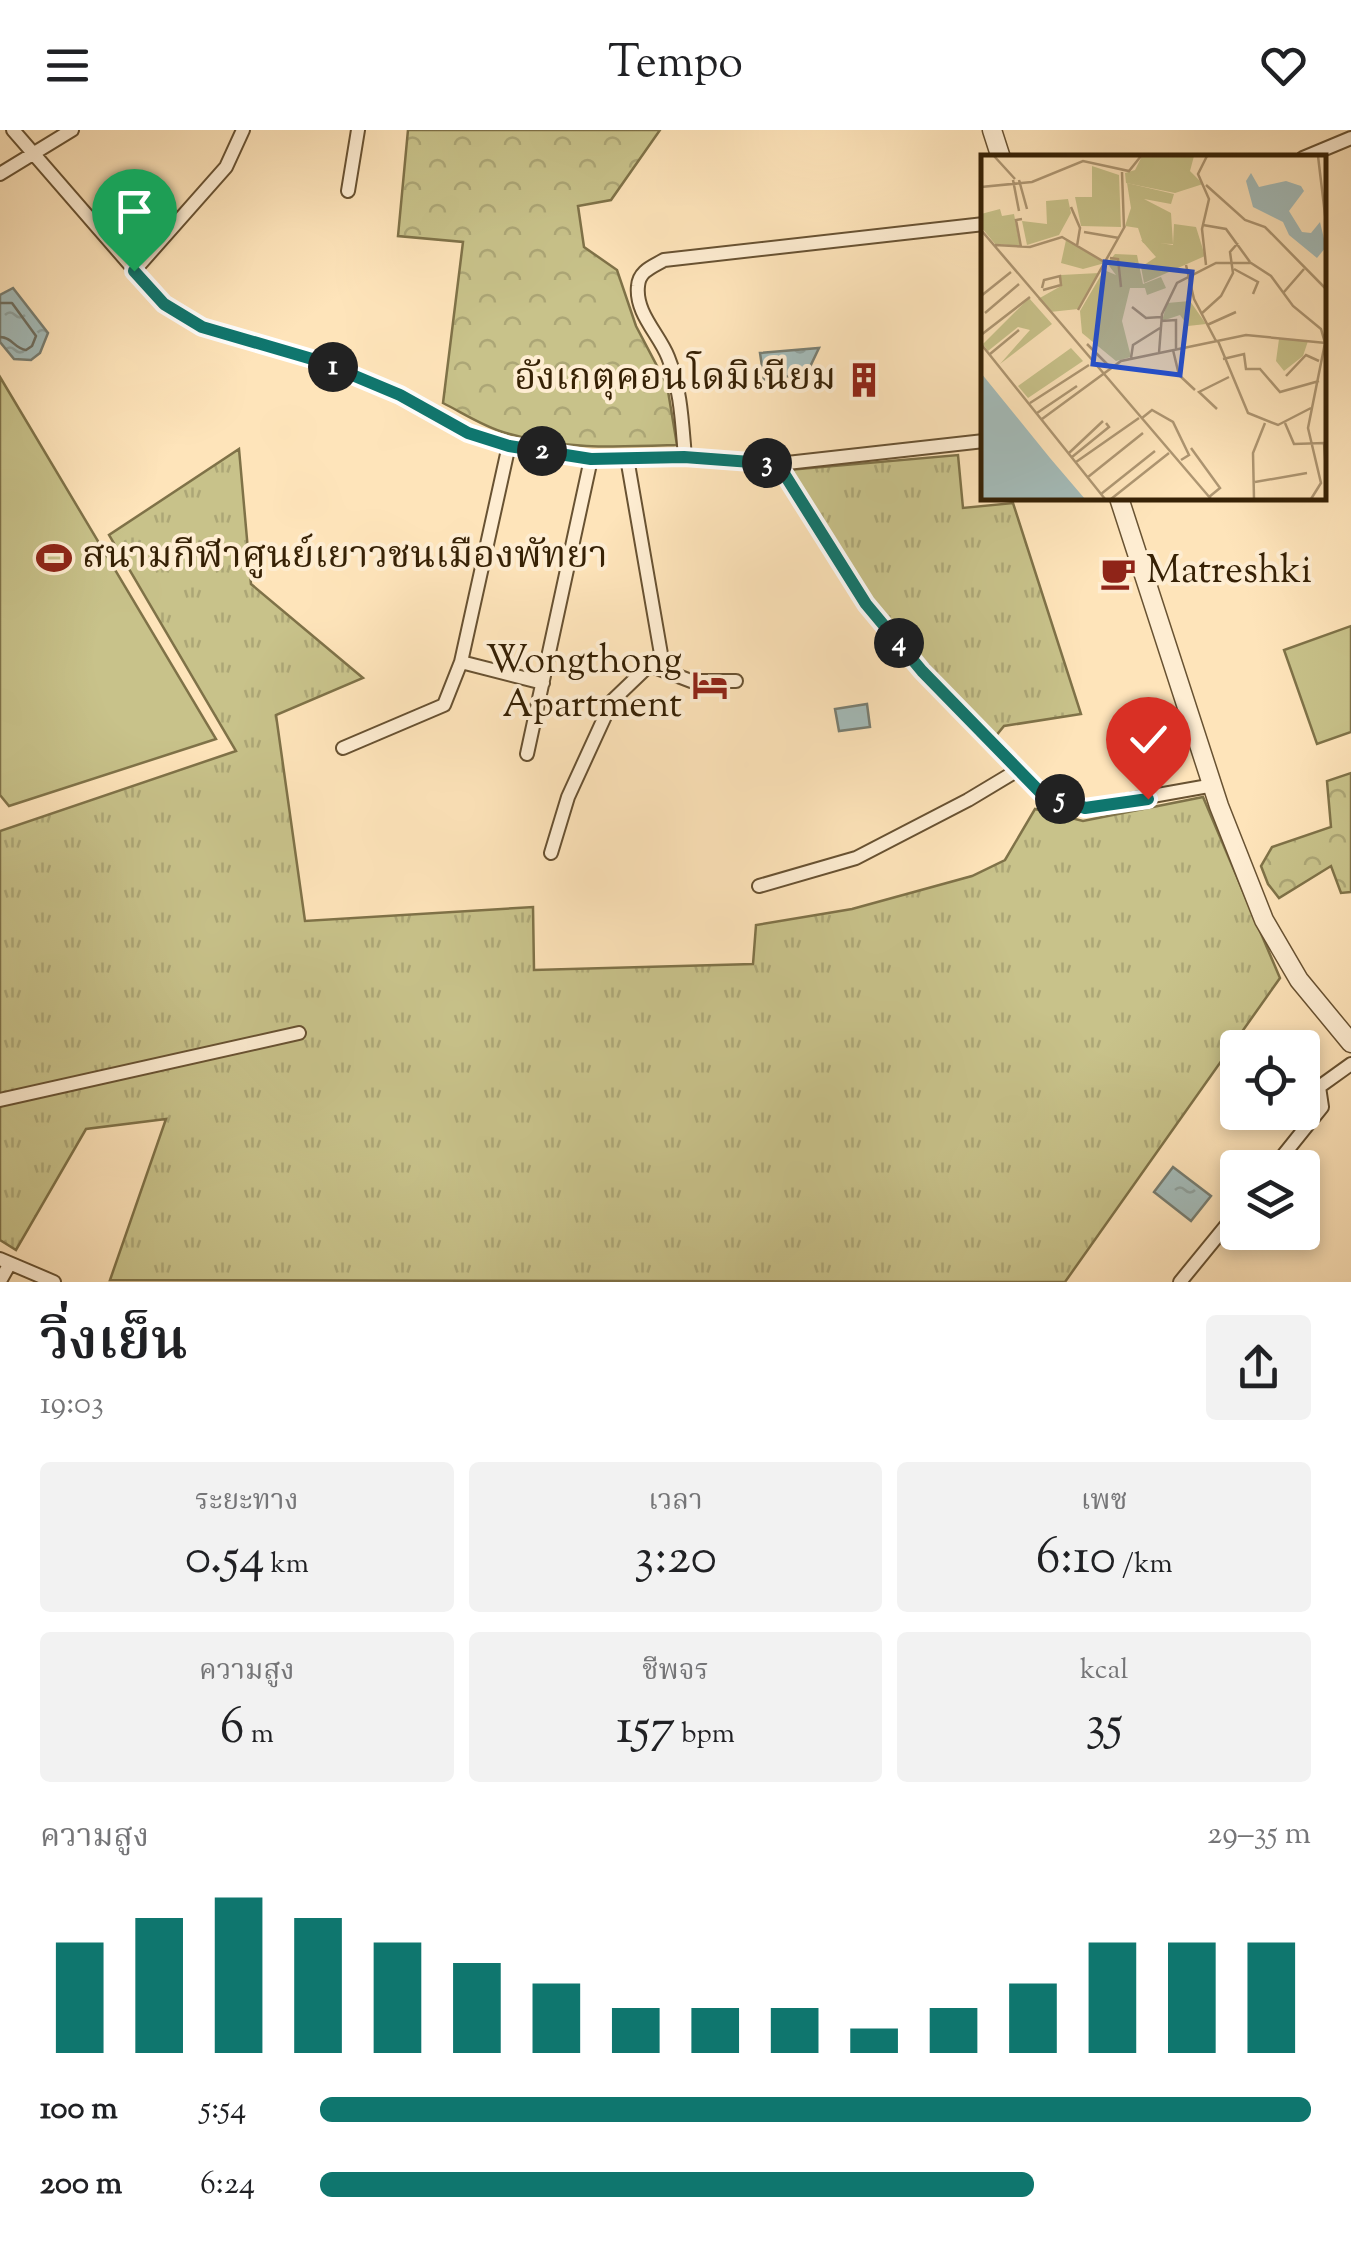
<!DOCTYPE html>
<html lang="th">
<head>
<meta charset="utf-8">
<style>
  :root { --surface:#fff; --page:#f2f2f2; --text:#202124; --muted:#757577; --accent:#0f766e }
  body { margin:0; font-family:"Sorts Mill Goudy","Noto Serif Thai",serif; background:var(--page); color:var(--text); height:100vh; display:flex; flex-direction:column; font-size:38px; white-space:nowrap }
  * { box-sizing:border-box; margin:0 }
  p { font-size:32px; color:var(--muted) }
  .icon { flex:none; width:55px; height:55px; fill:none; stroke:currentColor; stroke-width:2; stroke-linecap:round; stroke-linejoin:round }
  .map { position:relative; height:1152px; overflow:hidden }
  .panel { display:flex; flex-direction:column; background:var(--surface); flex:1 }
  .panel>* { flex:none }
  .controls { position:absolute; left:1220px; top:900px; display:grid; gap:20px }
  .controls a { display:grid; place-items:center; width:100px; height:100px; border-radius:10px; background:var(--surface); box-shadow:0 5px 15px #0003; font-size:50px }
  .pin { position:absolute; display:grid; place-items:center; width:85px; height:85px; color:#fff; margin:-102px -42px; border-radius:50% 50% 50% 0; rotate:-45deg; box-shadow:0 0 10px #0007 }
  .pin .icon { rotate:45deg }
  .km { position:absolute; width:50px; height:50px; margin:-25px; border-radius:50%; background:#222; color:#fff; font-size:28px; line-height:50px; text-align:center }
  .round { display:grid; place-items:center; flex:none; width:105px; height:105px; border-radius:10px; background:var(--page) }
  .overview { display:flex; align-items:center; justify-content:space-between; height:170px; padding:0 40px }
  h1 { font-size:55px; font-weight:600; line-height:75px }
  .metrics { display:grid; grid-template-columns:repeat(3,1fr); gap:15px; height:170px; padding:10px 40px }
  .metrics div { display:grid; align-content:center; border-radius:10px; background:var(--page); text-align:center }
  .metrics b { font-size:50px; font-weight:600 }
  .metrics small { font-size:28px; font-weight:400 }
  .metrics p { font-size:28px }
  .chart { height:280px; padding:20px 40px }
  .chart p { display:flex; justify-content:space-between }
  .chart svg { width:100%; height:180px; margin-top:10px; stroke:var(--accent); stroke-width:6 }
  ul { padding:0 40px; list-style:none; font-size:32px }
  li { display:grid; grid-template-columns:160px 120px 1fr; align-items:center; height:75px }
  li i { height:25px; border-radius:12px; background:var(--accent) }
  header { display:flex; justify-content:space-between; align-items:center; height:130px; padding:0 40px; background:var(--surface); font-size:45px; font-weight:600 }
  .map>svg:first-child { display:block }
</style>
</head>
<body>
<header><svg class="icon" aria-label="menu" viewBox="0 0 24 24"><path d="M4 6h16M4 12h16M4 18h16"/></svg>Tempo<svg class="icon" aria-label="heart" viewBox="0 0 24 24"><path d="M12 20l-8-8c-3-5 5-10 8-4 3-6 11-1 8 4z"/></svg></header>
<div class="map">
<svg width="1351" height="1152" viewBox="0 0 1351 1152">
  <defs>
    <pattern id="grass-tufts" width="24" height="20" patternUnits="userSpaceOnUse" patternTransform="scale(2.5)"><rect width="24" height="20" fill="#c8c28a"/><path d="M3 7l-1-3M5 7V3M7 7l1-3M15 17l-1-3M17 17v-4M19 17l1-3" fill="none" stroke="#aca676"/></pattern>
    <pattern id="forest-crowns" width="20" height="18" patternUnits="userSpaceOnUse" patternTransform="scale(2.5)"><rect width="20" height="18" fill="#c8c28a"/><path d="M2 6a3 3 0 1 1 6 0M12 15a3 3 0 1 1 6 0" fill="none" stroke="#aca676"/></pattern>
    <pattern id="water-ripples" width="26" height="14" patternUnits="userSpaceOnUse" patternTransform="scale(2.5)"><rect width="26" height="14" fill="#a4bcba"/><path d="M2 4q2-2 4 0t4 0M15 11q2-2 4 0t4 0" fill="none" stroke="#8ea19e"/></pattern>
  </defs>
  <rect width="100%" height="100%" fill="#fee4ba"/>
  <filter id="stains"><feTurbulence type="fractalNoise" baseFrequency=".002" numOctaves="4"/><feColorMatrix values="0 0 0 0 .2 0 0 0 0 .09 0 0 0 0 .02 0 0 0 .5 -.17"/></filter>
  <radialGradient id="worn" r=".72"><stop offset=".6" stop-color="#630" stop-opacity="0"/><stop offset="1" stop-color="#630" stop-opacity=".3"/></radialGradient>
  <!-- grass -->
  <path fill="url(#grass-tufts)" stroke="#7f7248" stroke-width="2.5" d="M239 319 251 454 363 548 276 585 305 791 533 777 534 840 753 834 756 795 852 779 972 746 1005 730 1035 679 1083 691 1203 667 1280 848 1065 1152 110 1150 166 989 86 999 16 1120 0 1110V701L236 621 109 405Z
    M958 325 963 378 1013 373 1081 584 1004 596 995 607 875 477 788 340Z"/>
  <!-- forest -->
  <path fill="url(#forest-crowns)" stroke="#7f7248" stroke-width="2.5" d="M408 0H660L611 70 578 76 584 117 617 140 636 196 667 255 677 315C618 317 563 320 506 303 484 297 463 283 443 273L463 112 398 106Z
    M1351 643V762L1341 763 1331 736 1279 768 1268 754 1261 736 1272 717 1331 697 1327 651Z"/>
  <!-- pitch -->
  <path fill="#c8c28a" stroke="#7f7248" stroke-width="2.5" d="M0 247 216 609 9 676 0 665Z
    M1351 496V602L1317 614 1284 520Z"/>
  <!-- water -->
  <path fill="url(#water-ripples)" stroke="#787e72" stroke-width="2.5" d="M13 158 48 203 40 223 31 230 14 229 0 212V165Z
    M819 218 807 243 764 250 760 223Z
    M867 574 870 597 839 601 835 579Z
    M1173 1037 1211 1066 1191 1091 1154 1062Z"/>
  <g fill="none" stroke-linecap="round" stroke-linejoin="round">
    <!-- shore -->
    <path stroke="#6d6e60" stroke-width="2.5" d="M0 173H12L36 206 32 216 26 220C15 219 12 207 0 207"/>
    <defs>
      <path id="minor" d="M13 0 164 174 201 197 319 231 400 265 467 303 509 315 591 329 685 327 778 334 984 311
        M1303 28 1351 8
        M0 44 72 0
        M348 61 358 0
        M134 141 226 37 243 0
        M685 327C682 293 681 259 668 227 659 204 635 183 638 156 639 141 652 137 664 130L984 94
        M778 334 866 473 922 541 1040 662 1085 678 1214 655
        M461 532 543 553
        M649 535 691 551H736
        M343 618 444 575 461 532 509 315
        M527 624 591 329
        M551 723 568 667 612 571 661 524 627 328
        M759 756 856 728 968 670 1018 640
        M0 970 299 903
        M1273 1038 1322 977 1319 957 1351 934
        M0 1129 54 1152
        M0 1151 9 1135
        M1180 1152 1238 1081"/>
      <path id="tertiary" d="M992 0 1001 28
        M1119 368 1219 676 1264 790 1299 850 1351 913"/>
    </defs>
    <!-- minor casing -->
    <use href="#minor" stroke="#685232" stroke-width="16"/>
    <!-- tertiary casing -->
    <use href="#tertiary" stroke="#685232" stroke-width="21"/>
    <!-- minor -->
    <use href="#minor" stroke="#feedd2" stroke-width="12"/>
    <!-- tertiary -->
    <use href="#tertiary" stroke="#feedd2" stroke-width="18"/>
  </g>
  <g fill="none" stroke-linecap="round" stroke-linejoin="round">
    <defs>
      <path id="route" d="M134 141 164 174 202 197 319 231 400 265 468 303 509 316 591 329 684 327 778 334 866 474 922 541 1040 662 1085 678 1148 669"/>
    </defs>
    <!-- route casing -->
    <use href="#route" stroke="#fff" stroke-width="20"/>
    <!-- route -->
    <use href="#route" stroke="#0f766e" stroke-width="12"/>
  </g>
  <!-- icons -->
  <defs>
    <symbol id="building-bare" viewBox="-9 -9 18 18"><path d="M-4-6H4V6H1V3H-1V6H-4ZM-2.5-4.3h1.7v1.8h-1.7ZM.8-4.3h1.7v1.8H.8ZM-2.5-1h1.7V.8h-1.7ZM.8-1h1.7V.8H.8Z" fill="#8f2418" stroke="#feedd2" stroke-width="2.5" paint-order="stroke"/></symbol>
    <symbol id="stadium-bare" viewBox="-9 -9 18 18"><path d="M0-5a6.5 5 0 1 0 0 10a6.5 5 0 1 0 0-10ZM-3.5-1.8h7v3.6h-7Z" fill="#8f2418" stroke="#feedd2" stroke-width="2.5" paint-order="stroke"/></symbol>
    <symbol id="cafe-bare" viewBox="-9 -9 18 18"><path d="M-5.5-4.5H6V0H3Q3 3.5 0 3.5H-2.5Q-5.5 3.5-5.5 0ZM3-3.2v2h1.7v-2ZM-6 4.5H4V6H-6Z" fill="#8f2418" stroke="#feedd2" stroke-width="2.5" paint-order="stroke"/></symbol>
    <symbol id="hotel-bare" viewBox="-9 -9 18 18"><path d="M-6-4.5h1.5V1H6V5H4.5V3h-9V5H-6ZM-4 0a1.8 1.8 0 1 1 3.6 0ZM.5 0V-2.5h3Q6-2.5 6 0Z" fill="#8f2418" stroke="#feedd2" stroke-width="2.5" paint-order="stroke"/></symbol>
  </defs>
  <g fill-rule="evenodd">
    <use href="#building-bare" x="839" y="225" width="50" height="50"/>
    <use href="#stadium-bare" x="29" y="403" width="50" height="50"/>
    <use href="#cafe-bare" x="1093" y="418" width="50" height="50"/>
    <use href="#hotel-bare" x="685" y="530" width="50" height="50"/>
  </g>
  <g text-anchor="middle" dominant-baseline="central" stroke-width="8" stroke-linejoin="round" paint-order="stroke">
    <!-- poi labels -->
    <g font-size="38" fill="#362105" stroke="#feedd2" text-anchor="end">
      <text x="836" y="250">อังเกตุคอนโดมิเนียม</text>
      <text x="82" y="428" text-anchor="start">สนามกีฬาศูนย์เยาวชนเมืองพัทยา</text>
      <text x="1146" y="443" text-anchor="start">Matreshki</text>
      <text x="682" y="533">Wongthong<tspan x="682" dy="44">Apartment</tspan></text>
    </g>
  </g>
  <!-- overview -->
  <g transform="translate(981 25)">
    <rect width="345" height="345" fill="#fee4ba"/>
    <path d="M134 99 156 100 162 129 180 122 185 133 166 140 164 133H149L141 166 150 202 135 206 101 178 99 156 123 115 135 120 126 108ZM90 193 102 206 47 243 37 231Z" fill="#c8c28a"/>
    <path d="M111 11 138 20 140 72 100 71 94 42H111ZM146 28 193 39 190 49 163 44 190 58 192 89 162 88 157 73 144 71 150 53ZM87 44 90 58 78 80 46 90 41 66 66 69 65 46ZM19 54 21 61 33 59 39 91 14 89 0 72V59ZM85 85 124 108 102 114 80 108ZM118 118 97 154 69 157 57 144 80 131V120ZM48 143 71 169 19 209 49 175 37 172 7 196 2 189ZM209 146 225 169 207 171 199 160 181 166 186 148ZM298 184 327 186 322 201 303 216 295 206Z" fill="#c8c28a"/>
    <path d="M161 1H213L209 16 222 29 194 38 145 28 144 18 154 15Z" fill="#c8c28a"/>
    <path d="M193 69 215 72 224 101 163 128 160 112 175 102 160 85 192 90Z" fill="#c8c28a"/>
    <path d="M270 18 278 32 305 26 320 31 323 36 308 56 321 77 330 78 339 67 345 92 336 103 308 80 302 67 272 52 265 26ZM0 218 69 303 104 344H0Z" fill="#a4bcba"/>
    <path fill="none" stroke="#ae9672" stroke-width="2.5" d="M13 1 34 24M337 1 345 68M141 17 143 73M32 25 38 56M38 25 46 54M225 30 264 65 284 72 345 134M0 32 51 27 102 6 148 16 160 1M90 52 99 73 96 91M222 70 245 74 269 107M0 75 230 344M103 77 138 83M14 90 49 92 81 82 125 108M40 92 35 65 41 64M129 103 137 104 140 132M205 110 213 144 235 186M225 110 221 74 228 44 217 19 226 1M253 114 277 127 272 139M61 133 63 125 79 121 80 130 62 135M303 137 323 114M0 141 30 117M151 152 165 163 180 162M97 155 144 71M4 158 38 129M220 159 240 141 252 118 249 97 257 88M180 166 195 165V194M226 170 255 157M0 180 49 142M237 186 267 258 297 270 330 253M0 189 124 344M106 189 129 212M192 195 198 220 214 235M178 198 181 159 196 128 235 108H270L290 121 312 151 340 174 344 188 327 273 340 328 330 344M9 199 38 175M150 203 152 190 179 173M242 204 263 199 265 214H279L299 237 338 226M305 221 325 200 338 206M49 248 108 210M236 254 218 237 248 222M56 258 96 231M161 263 171 255 192 267 208 300 200 305M61 264 140 206 265 180 345 188M304 268 313 289 343 288 345 317M210 293 239 333 228 342M88 298 122 266M91 302 128 272 125 268M95 307 158 263M107 322 162 278M274 327 326 318M120 339 174 296M130 344 188 298M273 344 272 298 284 268"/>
    <path fill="#1d4ed8" fill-opacity="0.15" stroke="#1d4ed8" stroke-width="5" d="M124 107 211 117 199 220 112 209Z"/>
    <rect width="345" height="345" fill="none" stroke="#362105" stroke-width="5"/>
  </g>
  <rect width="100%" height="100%" filter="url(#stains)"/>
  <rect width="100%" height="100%" fill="url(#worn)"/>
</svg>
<div class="controls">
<a><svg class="icon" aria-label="locate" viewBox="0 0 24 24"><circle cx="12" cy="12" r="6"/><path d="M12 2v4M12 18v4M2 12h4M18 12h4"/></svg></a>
<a><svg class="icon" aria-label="layers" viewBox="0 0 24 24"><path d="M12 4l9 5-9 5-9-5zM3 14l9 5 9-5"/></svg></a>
</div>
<div class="pin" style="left:134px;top:141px;background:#1e9e55"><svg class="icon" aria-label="arrive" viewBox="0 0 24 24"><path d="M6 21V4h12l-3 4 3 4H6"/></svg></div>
<div class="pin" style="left:1148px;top:669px;background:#d93025"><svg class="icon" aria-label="check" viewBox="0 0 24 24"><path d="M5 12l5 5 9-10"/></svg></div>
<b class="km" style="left:333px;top:237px">1</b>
<b class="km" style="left:542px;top:321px">2</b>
<b class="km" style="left:767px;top:333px">3</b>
<b class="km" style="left:899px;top:513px">4</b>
<b class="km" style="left:1060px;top:669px">5</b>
</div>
<section class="panel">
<div class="overview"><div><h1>วิ่งเย็น</h1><p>19:03</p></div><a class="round"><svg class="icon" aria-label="share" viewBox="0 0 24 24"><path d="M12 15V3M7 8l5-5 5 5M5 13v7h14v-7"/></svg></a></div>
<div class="metrics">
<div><p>ระยะทาง</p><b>0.54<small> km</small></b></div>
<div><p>เวลา</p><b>3:20</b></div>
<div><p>เพซ</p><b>6:10<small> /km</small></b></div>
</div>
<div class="metrics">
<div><p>ความสูง</p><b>6<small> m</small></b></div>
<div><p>ชีพจร</p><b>157<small> bpm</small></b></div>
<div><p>kcal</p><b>35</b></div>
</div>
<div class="chart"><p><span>ความสูง</span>29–35 m</p>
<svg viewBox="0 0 160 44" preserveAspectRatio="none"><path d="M5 44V17M15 44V11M25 44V6M35 44V11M45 44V17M55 44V22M65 44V27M75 44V33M85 44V33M95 44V33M105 44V38M115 44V33M125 44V27M135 44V17M145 44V17M155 44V17"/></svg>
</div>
<ul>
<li><b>100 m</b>5:54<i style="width:100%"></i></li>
<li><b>200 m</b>6:24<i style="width:72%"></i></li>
</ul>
</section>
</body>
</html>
